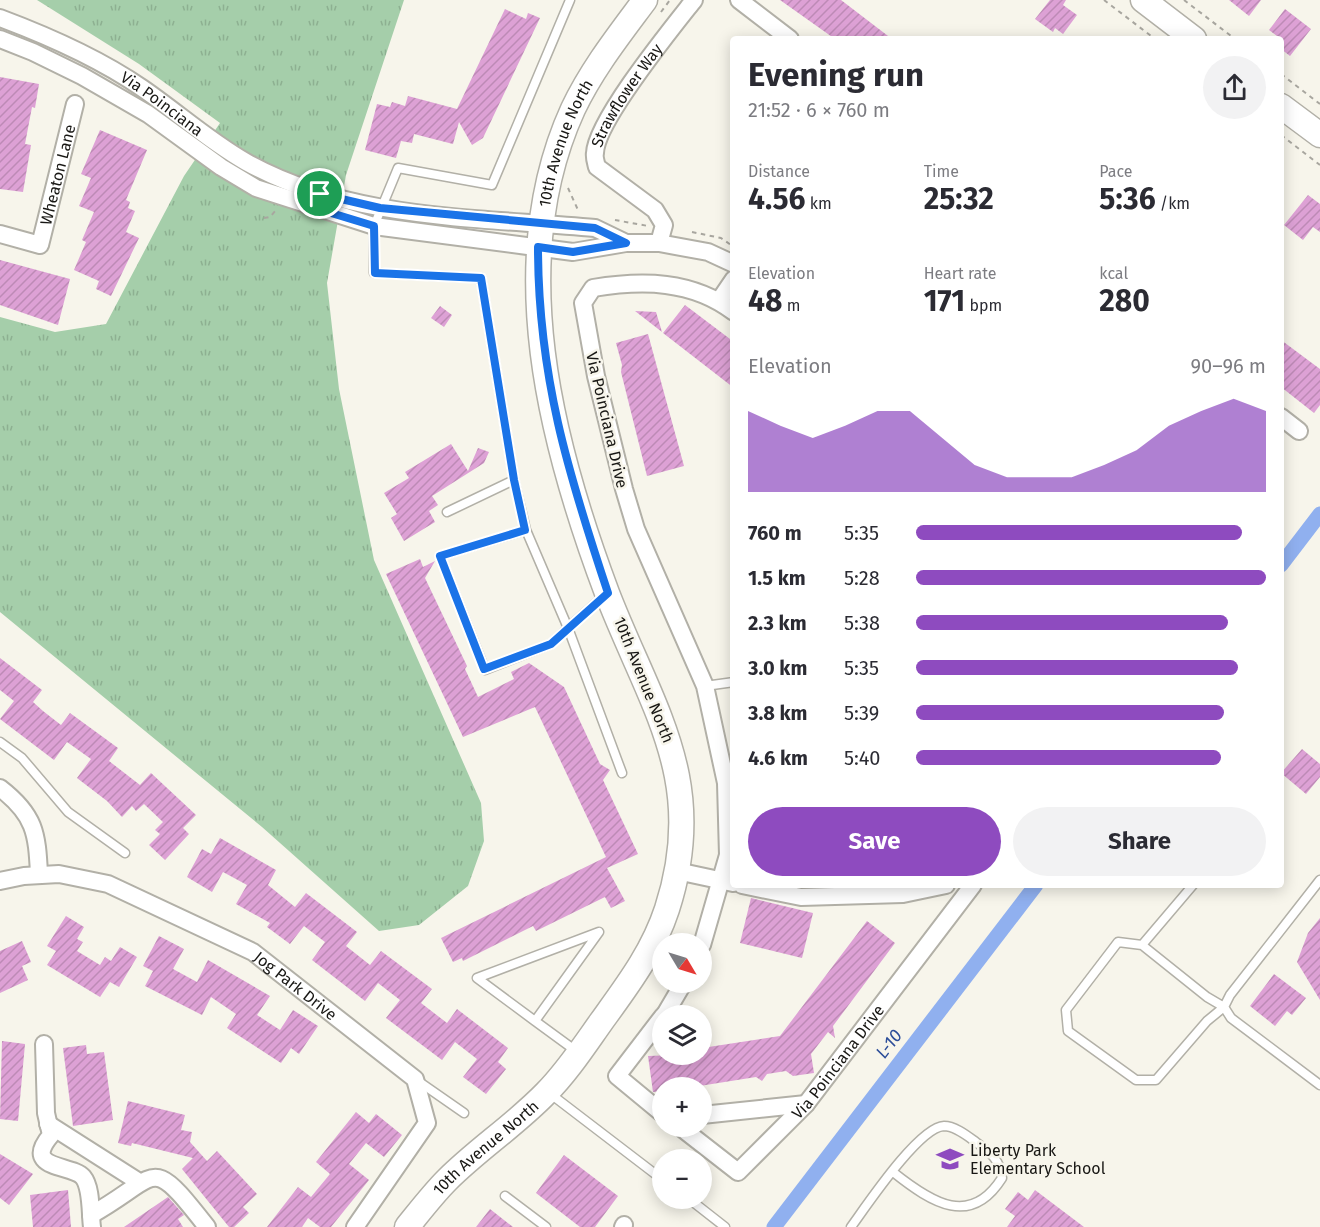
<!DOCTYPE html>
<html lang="en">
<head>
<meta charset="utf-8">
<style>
  :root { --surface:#fff; --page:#f2f2f3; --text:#2b2b33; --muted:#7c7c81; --accent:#8e4bbf }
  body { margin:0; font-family:"Fira Sans",sans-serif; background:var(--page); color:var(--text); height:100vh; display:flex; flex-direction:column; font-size:22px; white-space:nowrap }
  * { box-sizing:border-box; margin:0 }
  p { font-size:20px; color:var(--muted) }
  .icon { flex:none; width:33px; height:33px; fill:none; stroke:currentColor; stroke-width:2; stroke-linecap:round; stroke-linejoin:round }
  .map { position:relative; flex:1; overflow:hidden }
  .sheet { position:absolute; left:730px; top:36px; width:554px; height:852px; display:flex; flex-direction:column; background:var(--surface); border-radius:6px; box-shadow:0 3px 15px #0003 }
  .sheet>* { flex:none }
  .needle { width:39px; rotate:128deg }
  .tools { position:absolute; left:652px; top:933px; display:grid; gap:12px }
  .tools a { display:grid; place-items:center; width:60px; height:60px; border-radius:50%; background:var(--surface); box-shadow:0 3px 15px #0003; font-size:30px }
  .pin { position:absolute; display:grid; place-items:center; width:51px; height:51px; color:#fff; margin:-26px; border:3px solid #fff; border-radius:50%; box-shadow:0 2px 6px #0007 }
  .round { display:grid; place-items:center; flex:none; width:63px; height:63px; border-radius:32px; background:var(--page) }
  .headline { display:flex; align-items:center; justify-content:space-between; height:102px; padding:0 18px }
  h1 { font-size:33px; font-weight:700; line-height:45px }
  .metrics { display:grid; grid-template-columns:repeat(3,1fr); gap:9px; height:102px; padding:6px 18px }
  .metrics div { display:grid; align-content:center }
  .metrics b { font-size:30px; font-weight:700 }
  .metrics small { font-size:16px; font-weight:400 }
  .metrics p { font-size:16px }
  .chart { height:168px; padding:12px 18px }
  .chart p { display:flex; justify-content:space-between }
  .chart svg { width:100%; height:108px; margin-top:6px; fill:var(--accent); opacity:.7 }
  .button { display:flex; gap:12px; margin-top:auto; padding:12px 18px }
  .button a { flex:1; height:69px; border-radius:36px; background:var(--accent); color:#fff; font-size:24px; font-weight:700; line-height:69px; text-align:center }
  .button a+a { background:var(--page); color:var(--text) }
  ul { padding:0 18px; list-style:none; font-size:20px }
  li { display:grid; grid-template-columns:96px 72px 1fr; align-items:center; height:45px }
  li i { height:15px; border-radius:8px; background:var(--accent) }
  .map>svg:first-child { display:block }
</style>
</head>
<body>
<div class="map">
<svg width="1320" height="1227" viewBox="0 0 1320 1227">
  <defs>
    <pattern id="grass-tufts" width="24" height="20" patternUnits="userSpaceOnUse" patternTransform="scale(1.5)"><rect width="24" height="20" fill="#a5ceaa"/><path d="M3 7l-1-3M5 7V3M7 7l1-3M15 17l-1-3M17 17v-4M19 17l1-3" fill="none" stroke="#8db091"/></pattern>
    <pattern id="building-hatch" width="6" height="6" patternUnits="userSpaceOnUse" patternTransform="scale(1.5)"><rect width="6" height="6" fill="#dda1d5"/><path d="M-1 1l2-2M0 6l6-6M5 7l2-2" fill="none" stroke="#bd8ab6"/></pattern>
  </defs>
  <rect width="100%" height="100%" fill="#f7f5eb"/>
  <!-- grass -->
  <path fill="url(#grass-tufts)" d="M37 0H404L346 175 327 283 339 389 374 560 481 803 484 841 468 886 419 925 379 931 262 827 0 612V317L55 332 106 324 184 176 220 123 139 64Z"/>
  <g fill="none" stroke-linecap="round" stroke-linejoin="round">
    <!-- canal -->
    <path stroke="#90b0ef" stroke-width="15" d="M1281 565 1320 514
      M774 1227 1036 885"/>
  </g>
  <!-- building -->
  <path fill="url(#building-hatch)" d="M780 0H841L892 39H835Z
    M1050 0H1066L1063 5 1077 15 1063 34 1055 28 1053 32 1035 19Z
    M1229 0H1261L1249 16Z
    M505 9 526 19 528 13 540 18 483 138 472 145 459 122 453 144 414 134 412 143 401 141 396 158 365 150 377 104 390 107 392 102 405 106 408 96 457 109Z
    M1285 9 1311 29 1290 56 1281 49V39L1269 30Z
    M0 77 39 84 35 108 32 107 25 144 31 145 23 192 0 189Z
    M100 130 147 150 126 200 130 202 128 208 135 211 126 232 139 238 111 296 96 289 99 281 74 270 86 242 82 240 94 212 79 206 91 178 81 174Z
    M1308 195 1320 204V232L1313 227 1303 240 1284 225Z
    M0 260 70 279 58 325 0 305Z
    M685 305 734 342V388L663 333Z
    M440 306 452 315 444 327 431 318Z
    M635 311 656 312 662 332Z
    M648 334 684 466 647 476 621 372 622 365 616 343Z
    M1281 340 1320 369V405L1314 413 1281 387Z
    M451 444 468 471 478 448 489 452 484 463 432 496 438 505 429 511 435 522 404 541 391 518 397 514 384 493 409 478 405 472Z
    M420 559 423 567 435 561 425 578 467 666 465 669 478 697 514 679 511 672 529 663 564 687 600 764 610 770 603 780 638 854 607 868 625 901 611 908 605 897 536 931 533 926 463 961 462 958 453 962 441 938 606 857 535 707 463 737 386 574Z
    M0 658 42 690 33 702 43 711 61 725 70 713 118 748 109 761 140 785 151 773 196 815 183 828 189 834 165 860 149 845 160 834 155 830 163 822 144 804 136 811 132 806 122 817 107 801 77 778 91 759 67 742 54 760 0 719 14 701 0 690Z
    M1302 749 1320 764V777L1306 794 1281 773Z
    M220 838 276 870 268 885 295 907 306 893 357 932 346 946 370 965 381 951 432 989 421 1003 447 1023 457 1009 508 1048 498 1062 506 1069 486 1094 463 1077 477 1059 455 1042 442 1060 386 1018 400 1000 378 983 365 1001 312 960 325 942 304 926 290 944 267 927 270 923 236 904 247 885 223 872 212 892 187 877 202 849 211 854Z
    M751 898 813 913 802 958 740 943Z
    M66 916 84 927 77 939 83 942 77 951 100 965 105 957 111 961 120 947 137 957 119 987 110 982 100 997 47 965 56 951 47 946Z
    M1320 918V1000L1297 962 1308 933Z
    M867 921 895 943 833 1026 835 1038 828 1032 811 1054 814 1073 793 1076 786 1071 767 1074 762 1081 756 1077 687 1088H663V1091L653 1092 648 1056 702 1054V1048L780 1036Z
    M159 936 184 949 173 969 197 982 208 960 270 996 257 1015 280 1030 293 1010 318 1026 299 1054 291 1048 281 1063 227 1028 236 1014 211 997 202 1015 145 986 153 971 143 966Z
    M22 941 31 962 22 966 28 980 0 993V951Z
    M1274 974 1306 998 1292 1015 1287 1011 1275 1026 1250 1006Z
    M2 1041 25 1044 18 1121 0 1119Z
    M86 1045 87 1054 104 1052 113 1120 73 1126 63 1048Z
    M128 1101 185 1115 181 1130 192 1132 190 1142 207 1161 217 1151 257 1194 243 1207 249 1213 234 1227H229L182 1169 193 1158 132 1143 131 1146 118 1143Z
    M356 1112 369 1123 376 1114 402 1135 384 1157 366 1143 349 1164 369 1180 331 1227H320L308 1218 302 1227H267L298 1187 311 1197 330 1174 316 1162Z
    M0 1154 33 1174 9 1205 0 1198Z
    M564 1155 618 1196 595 1227H580L536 1193Z
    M68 1190 71 1227H33L30 1195Z
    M1035 1190 1084 1227H1007L1015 1216 1005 1209 1018 1192 1028 1200Z
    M168 1197 184 1215 178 1219 183 1227H124Z
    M490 1209 513 1227H476Z"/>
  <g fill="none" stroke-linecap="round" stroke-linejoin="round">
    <defs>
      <path id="lane" d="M570 0 492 185 398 168 374 226V273L481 278 514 480 526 530 568 628 605 595
        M447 512 514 480
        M526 530 440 556 485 670 551 644 568 628 622 773
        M705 686 734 682
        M0 742 22 758 68 812 125 853
        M1320 880 1230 995 1224 1007 1231 1018 1320 1085
        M1118 942 1142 945 1207 997 1224 1007 1207 1021 1156 1080H1136L1068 1031 1066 1010Z
        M1142 945 1193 885
        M535 1021 477 978 599 932 535 1021 576 1051
        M418 1081 464 1113
        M548 1092 663 1180
        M505 1196 546 1227
        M688 1198 725 1227
        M851 1227C867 1205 919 1127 944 1126 954 1126 965 1134 973 1140 988 1151 1000 1158 1002 1178 971 1227 933 1204 893 1172"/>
      <g id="street">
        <path d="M739 0 790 39"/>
        <path id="s1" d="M0 18C48 36 100 59 142 88 177 112 209 141 246 162 352 221 477 217 595 228L626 243"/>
        <path d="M0 39 33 52 82 76 148 114 221 167 256 188 374 226 573 252 626 243H659L708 252 734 264"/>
        <path id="s2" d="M0 234 40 245 75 104"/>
        <path id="s3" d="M659 243 664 225 655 210 597 167C596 163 594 157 595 153 596 121 672 28 694 0"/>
        <path d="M719 301 734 279"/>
        <path d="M1281 417 1299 431"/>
        <path d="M0 788C35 815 37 833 39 874"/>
        <path d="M677 871 733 883"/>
        <path id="s4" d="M0 881 24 876 59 874 108 884 253 952 415 1079 427 1123 355 1227"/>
        <path d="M742 885 801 897 903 894 946 885"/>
        <path d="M702 945 728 855 726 783 705 686 636 529 624 489 596 376 583 303 593 288C642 280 692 280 734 312"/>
        <path d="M663 1016 617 1076 663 1114"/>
        <path d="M664 1016 684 982"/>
        <path d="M44 1044 46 1113 51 1135C21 1170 72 1164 83 1177 92 1188 90 1213 92 1227"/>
        <path d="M702 1115 806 1104"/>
        <path d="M48 1124 139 1182"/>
        <path id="s5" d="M679 1126 738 1172 806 1104 973 885"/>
        <path d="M91 1215C162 1175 148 1152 207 1227"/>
        <path d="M623 1227 624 1225"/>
      </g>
      <g id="secondary">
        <path d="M1143 0 1194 39"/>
        <path d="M1281 106 1320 135"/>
        <path id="s6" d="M407 1227C420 1211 433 1194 447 1180 478 1149 515 1125 546 1093 567 1072 584 1046 601 1022 627 986 653 952 667 909 709 780 651 707 607 593 551 444 503 262 573 109 592 69 619 35 645 0"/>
      </g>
    </defs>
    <!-- lane casing -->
    <use href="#lane" stroke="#b2b0a7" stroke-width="11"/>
    <!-- street casing -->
    <use href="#street" stroke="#b2b0a7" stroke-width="20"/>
    <!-- secondary casing -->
    <use href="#secondary" stroke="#b2b0a7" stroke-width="27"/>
    <!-- path -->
    <path stroke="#a8a69f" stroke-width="2" stroke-dasharray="4.5 4.5" stroke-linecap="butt" d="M1104 0 1155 39
      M1184 0 1235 39
      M661 12 670 0
      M1281 74 1320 104
      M1281 135 1320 165
      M568 188 578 210
      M264 218 270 217 276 210
      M615 220 648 226
      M692 232 721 238 731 245"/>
    <!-- lane -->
    <use href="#lane" stroke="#fff" stroke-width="8"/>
    <!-- street -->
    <use href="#street" stroke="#fff" stroke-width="16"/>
    <!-- secondary -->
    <use href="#secondary" stroke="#fff" stroke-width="24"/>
  </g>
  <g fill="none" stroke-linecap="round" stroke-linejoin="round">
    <defs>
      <path id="route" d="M320 194 380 208 595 228 626 243 573 252 538 247C538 375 568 473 608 593L551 644 484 669 440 556 525 530 514 480 481 278 375 273 374 226 318 209Z"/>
    </defs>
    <!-- route casing -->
    <use href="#route" stroke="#fff" stroke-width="12"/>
    <!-- route -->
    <use href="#route" stroke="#1a73e8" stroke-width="8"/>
  </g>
  <!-- icons -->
  <defs>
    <symbol id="school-bare" viewBox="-9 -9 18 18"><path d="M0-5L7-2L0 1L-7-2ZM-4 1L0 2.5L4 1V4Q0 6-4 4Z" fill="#8e4bbf" stroke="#f7f5eb" stroke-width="2.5" paint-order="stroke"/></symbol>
  </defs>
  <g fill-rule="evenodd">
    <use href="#school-bare" x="931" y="1140" width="38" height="38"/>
  </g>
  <g text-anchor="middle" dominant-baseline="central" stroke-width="5" stroke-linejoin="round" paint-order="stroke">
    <!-- street labels -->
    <g font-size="16" fill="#181714" stroke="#f7f5eb">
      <text stroke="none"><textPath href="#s3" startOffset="189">Strawflower Way</textPath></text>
      <text stroke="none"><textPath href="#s1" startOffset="184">Via Poinciana</textPath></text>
      <text stroke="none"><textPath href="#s6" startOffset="1209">10th Avenue North</textPath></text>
      <text stroke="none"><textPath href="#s2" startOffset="114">Wheaton Lane</textPath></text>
      <text transform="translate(607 420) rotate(77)">Via Poinciana Drive</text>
      <text transform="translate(644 680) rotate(68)">10th Avenue North</text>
      <text stroke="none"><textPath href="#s4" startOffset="324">Jog Park Drive</textPath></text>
      <text stroke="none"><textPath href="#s5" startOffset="224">Via Poinciana Drive</textPath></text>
      <text stroke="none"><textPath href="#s6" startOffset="112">10th Avenue North</textPath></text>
    </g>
    <!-- poi labels -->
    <g font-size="16" fill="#181714" stroke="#f7f5eb" text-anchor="start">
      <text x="970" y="1150">Liberty Park<tspan x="970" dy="18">Elementary School</tspan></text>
    </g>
    <!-- water labels -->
    <g font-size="18" font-style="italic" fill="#2d4e99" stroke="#f7f5eb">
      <text transform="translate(889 1044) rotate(-53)">L-10</text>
    </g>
  </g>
</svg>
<div class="tools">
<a><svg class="needle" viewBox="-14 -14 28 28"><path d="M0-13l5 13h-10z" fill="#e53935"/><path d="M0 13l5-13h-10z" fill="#7c7c81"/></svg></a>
<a><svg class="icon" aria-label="layers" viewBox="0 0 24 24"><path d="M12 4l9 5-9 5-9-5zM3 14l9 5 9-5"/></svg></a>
<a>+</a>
<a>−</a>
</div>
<div class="pin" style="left:320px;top:194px;background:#1e9e55"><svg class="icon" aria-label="arrive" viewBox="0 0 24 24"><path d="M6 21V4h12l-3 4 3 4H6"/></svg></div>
<section class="sheet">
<div class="headline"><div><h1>Evening run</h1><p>21:52 · 6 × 760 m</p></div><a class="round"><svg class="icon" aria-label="share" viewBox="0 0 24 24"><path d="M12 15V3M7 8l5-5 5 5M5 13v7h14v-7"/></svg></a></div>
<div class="metrics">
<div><p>Distance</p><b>4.56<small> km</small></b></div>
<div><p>Time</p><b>25:32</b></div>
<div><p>Pace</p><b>5:36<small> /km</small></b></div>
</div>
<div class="metrics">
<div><p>Elevation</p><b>48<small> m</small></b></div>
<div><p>Heart rate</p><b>171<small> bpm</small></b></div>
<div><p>kcal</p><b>280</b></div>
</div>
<div class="chart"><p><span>Elevation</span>90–96 m</p>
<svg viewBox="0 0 160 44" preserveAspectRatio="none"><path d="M0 44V11L10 17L20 22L30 17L40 11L50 11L60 22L70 33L80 38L90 38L100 38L110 33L120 27L130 17L140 11L150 6L160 11V44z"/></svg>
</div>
<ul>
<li><b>760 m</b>5:35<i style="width:93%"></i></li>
<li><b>1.5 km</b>5:28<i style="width:100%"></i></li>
<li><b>2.3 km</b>5:38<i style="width:89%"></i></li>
<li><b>3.0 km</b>5:35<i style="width:92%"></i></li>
<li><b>3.8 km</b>5:39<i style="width:88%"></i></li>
<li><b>4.6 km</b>5:40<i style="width:87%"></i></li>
</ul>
<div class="button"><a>Save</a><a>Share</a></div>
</section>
</div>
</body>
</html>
